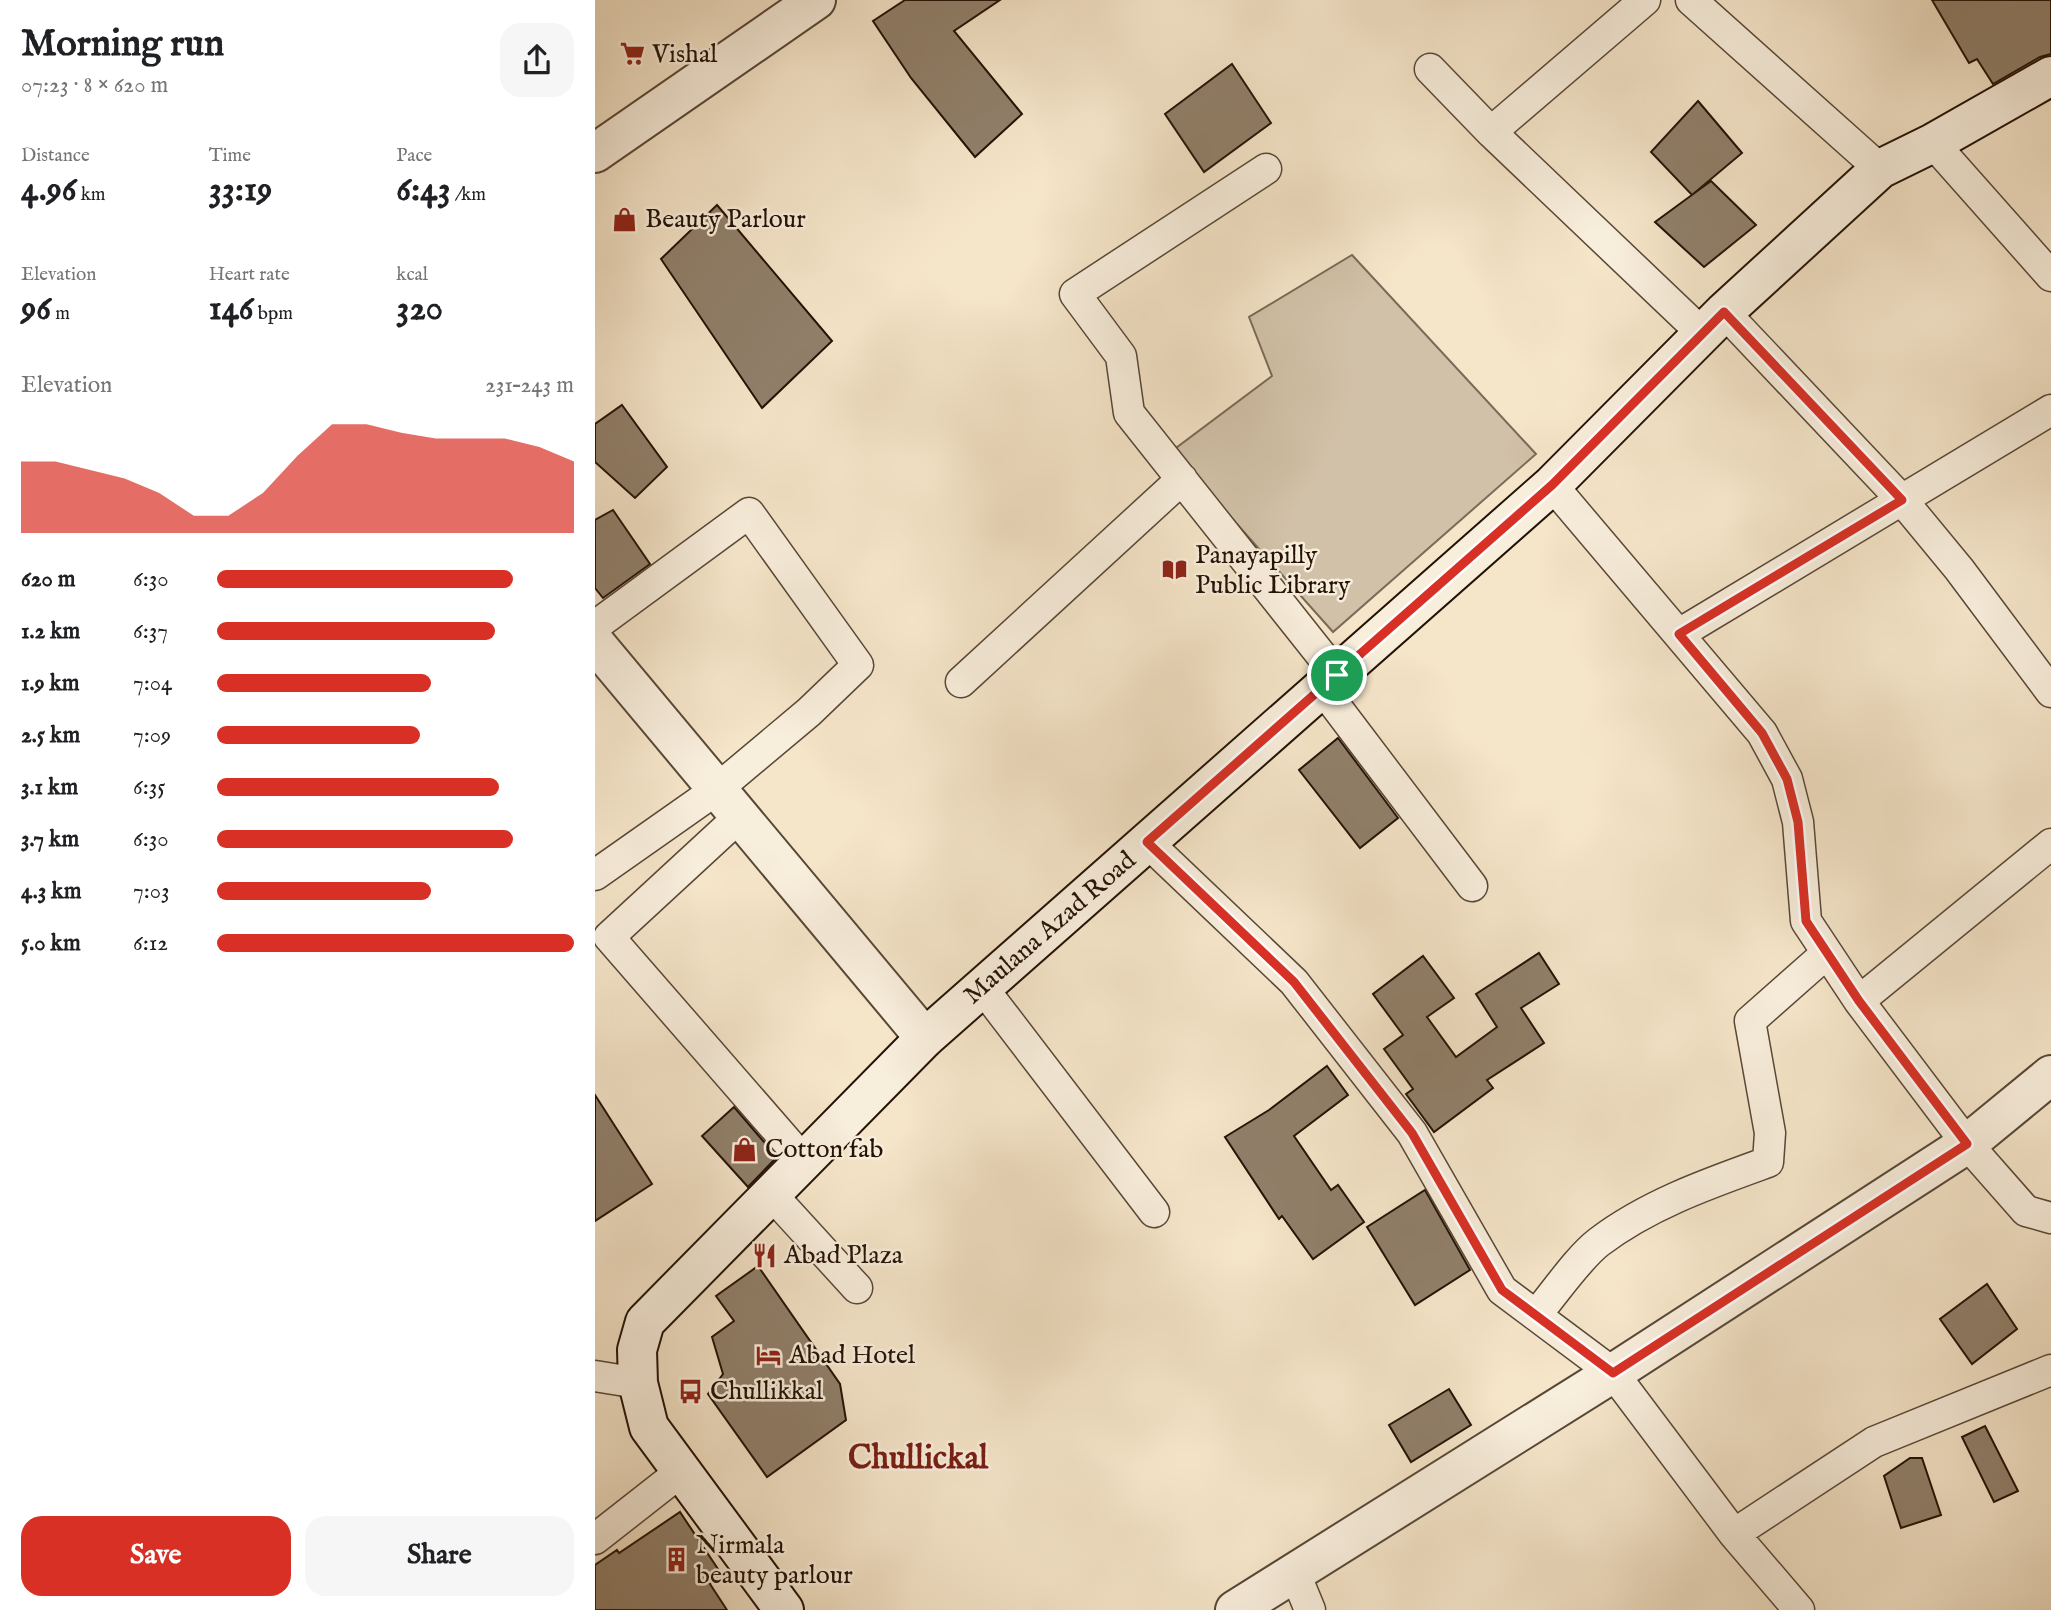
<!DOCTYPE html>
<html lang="en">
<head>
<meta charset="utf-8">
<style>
  :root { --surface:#fff; --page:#f6f6f6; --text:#202124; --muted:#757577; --accent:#d93025 }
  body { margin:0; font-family:"IM FELL English",serif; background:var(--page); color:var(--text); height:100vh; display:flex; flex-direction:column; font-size:26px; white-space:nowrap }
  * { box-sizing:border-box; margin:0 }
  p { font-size:23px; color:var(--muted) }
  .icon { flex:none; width:38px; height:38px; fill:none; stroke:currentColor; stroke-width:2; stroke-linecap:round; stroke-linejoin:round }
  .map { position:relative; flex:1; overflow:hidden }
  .sheet { display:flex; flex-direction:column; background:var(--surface); width:595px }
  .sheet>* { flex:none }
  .pin { position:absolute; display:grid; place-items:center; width:60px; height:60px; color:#fff; margin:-30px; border:4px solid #fff; border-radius:50%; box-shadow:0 2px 7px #0007 }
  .round { display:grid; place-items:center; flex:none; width:74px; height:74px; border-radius:21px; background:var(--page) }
  .overview { display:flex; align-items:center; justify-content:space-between; height:119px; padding:0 21px }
  h1 { font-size:38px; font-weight:700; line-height:52px }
  .figures { display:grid; grid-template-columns:repeat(3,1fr); gap:10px; height:119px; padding:7px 21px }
  .figures div { display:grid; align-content:center }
  .figures b { font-size:35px; font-weight:700 }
  .figures small { font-size:19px; font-weight:400 }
  .figures p { font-size:19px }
  .chart { height:196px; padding:14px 21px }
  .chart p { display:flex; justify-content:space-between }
  .chart svg { width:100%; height:126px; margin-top:7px; fill:var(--accent); opacity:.7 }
  .cta { display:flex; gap:14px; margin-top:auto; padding:14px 21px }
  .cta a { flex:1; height:80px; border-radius:21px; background:var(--accent); color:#fff; font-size:28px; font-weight:700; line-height:80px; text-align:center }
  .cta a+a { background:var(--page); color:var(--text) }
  ul { padding:0 21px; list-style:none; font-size:23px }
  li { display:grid; grid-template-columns:112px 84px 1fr; align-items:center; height:52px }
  li i { height:18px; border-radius:9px; background:var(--accent) }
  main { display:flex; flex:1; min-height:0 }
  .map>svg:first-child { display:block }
</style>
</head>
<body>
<main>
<section class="sheet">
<div class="overview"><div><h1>Morning run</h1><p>07:23 · 8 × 620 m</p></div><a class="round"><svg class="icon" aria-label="share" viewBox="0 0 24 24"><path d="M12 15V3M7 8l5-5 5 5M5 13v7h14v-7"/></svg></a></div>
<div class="figures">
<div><p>Distance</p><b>4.96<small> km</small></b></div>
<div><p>Time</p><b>33:19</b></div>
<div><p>Pace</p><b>6:43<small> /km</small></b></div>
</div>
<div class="figures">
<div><p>Elevation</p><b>96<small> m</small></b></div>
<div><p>Heart rate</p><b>146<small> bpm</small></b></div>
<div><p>kcal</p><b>320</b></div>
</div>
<div class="chart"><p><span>Elevation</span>231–243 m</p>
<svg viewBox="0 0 160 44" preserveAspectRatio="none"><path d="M0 44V19L10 19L20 22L30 25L40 30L50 38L60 38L70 30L80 17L90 6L100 6L110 9L120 11L130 11L140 11L150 14L160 19V44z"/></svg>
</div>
<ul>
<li><b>620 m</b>6:30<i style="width:83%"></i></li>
<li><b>1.2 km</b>6:37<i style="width:78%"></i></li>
<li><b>1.9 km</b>7:04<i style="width:60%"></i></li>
<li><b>2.5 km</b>7:09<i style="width:57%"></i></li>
<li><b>3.1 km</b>6:35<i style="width:79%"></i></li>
<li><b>3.7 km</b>6:30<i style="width:83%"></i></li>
<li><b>4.3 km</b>7:03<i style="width:60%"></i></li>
<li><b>5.0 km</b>6:12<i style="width:100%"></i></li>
</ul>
<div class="cta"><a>Save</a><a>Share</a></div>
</section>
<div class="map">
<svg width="1456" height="1610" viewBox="0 0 1456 1610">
  <rect width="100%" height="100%" fill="#f5e5c9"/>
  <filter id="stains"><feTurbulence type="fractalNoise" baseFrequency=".00286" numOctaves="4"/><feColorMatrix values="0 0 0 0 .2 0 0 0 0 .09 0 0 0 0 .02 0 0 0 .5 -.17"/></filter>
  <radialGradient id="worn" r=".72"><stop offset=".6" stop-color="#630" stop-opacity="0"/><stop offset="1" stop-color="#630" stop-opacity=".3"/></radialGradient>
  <!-- green -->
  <path fill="#d1c1a8" stroke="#7a6a57" stroke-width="2" d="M757 255 941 454 738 632 577 451 677 376 654 317Z"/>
  <!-- building -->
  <path fill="#91806b" stroke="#241206" stroke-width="2" d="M310 0H405L359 31 427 114 380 157 316 78 278 21Z
    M1337 0H1456V54L1445 57 1398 84 1382 59 1374 63Z
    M637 64 676 123 609 172 570 114Z
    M1103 101 1147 153 1097 195 1056 152Z
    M1116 181 1161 225 1109 267 1060 222Z
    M122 205 237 341 167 408 66 259Z
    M27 405 72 467 40 498 0 462V424Z
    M18 510 55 564 8 598 0 588V520Z
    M743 738 803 818 765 848 704 770Z
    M944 953 964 984 926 1008 949 1043 892 1080 898 1088 839 1132 811 1094 818 1089 789 1049 808 1035 778 994 828 956 859 998 832 1017 861 1057 902 1027 881 994Z
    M732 1066 753 1095 699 1136 736 1190 743 1185 769 1222 718 1259 687 1216 684 1219 630 1137 674 1110Z
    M0 1095 57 1184 0 1221Z
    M139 1107 182 1157 153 1187 107 1136Z
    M830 1190 875 1270 820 1305 772 1227Z
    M163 1266 245 1384 251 1420 172 1477 113 1394 128 1374 117 1337 139 1321 121 1296Z
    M1392 1284 1422 1329 1377 1364 1345 1319Z
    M854 1389 876 1425 816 1462 794 1425Z
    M1390 1426 1423 1491 1399 1502 1367 1437Z
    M1315 1458H1327L1346 1515 1306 1528 1289 1476Z
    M85 1512 127 1575 115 1584 132 1610H0V1565L22 1550 24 1553Z"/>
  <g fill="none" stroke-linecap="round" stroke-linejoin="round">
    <defs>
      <path id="minor" d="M1096 0 1285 169
        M835 69 896 132 1050 0
        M896 132 1109 335
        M1338 143 1456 276
        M671 169 480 294 526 356 534 413 742 675
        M1129 312 1307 500 1364 569 1456 692
        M957 485 1167 733 1192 779 1203 822 1211 921 1264 1001 1372 1144 1431 1211 1456 1218
        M0 626 154 513 263 665 214 712 121 790 0 875
        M1084 634 1456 410
        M366 682 587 479
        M727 688 877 886
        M143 818 14 937 209 1161
        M552 842 699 982 817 1133 907 1290 1018 1373 1139 1534 1204 1610
        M387 987 559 1212
        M1264 1001 1456 844
        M176 1194 262 1288
        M941 1315C959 1294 983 1258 1004 1242 1054 1204 1115 1183 1173 1162L1175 1133 1155 1021 1232 953
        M0 1376 43 1383
        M1139 1534 1279 1442 1456 1370
        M0 1539 88 1470
        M699 1571 715 1610"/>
      <path id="tertiary" d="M0 153 221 0
        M0 643 330 1038
        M640 1610 1018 1373 1372 1144 1456 1075"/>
      <path id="secondary" d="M189 1610 54 1427 43 1383 42 1350 50 1322 330 1038 957 485 1129 312 1285 169 1338 143 1456 76"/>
    </defs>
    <!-- minor casing -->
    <use href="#minor" stroke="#584737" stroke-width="33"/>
    <!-- tertiary casing -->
    <use href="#tertiary" stroke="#584737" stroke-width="42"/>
    <!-- secondary casing -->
    <use href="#secondary" stroke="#241206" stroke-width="42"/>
    <!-- minor -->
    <use href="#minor" stroke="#f8eedc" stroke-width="30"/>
    <!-- tertiary -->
    <use href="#tertiary" stroke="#f8eedc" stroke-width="38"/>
    <!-- secondary -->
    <use href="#secondary" stroke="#f8eedc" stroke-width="38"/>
  </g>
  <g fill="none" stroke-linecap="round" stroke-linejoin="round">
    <defs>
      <path id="route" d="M1129 312 1307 500 1084 634 1167 733 1192 779 1203 822 1211 921 1264 1001 1372 1144 1018 1373 907 1290 817 1133 699 982 552 842 957 485Z"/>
    </defs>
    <!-- route casing -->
    <use href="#route" stroke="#fff" stroke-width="14"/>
    <!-- route -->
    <use href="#route" stroke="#d93025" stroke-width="9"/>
  </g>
  <!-- icons -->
  <defs>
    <symbol id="supermarket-bare" viewBox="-9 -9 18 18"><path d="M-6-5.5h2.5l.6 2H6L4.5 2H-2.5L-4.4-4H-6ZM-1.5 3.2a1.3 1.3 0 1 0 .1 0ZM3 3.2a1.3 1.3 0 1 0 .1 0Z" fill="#8f2418" stroke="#f8eedc" stroke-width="2.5" paint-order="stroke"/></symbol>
    <symbol id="shop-bare" viewBox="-9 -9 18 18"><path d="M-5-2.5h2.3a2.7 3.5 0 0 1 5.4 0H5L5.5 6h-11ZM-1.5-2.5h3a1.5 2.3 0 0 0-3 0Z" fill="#8f2418" stroke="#f8eedc" stroke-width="2.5" paint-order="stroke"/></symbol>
    <symbol id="library-bare" viewBox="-9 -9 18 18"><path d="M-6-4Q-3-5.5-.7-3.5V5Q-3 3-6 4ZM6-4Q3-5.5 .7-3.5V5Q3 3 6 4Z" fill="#8f2418" stroke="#f8eedc" stroke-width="2.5" paint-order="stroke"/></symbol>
    <symbol id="restaurant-bare" viewBox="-9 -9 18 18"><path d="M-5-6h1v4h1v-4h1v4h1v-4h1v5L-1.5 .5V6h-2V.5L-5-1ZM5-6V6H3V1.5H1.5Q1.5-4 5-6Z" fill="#8f2418" stroke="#f8eedc" stroke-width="2.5" paint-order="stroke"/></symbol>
    <symbol id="hotel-bare" viewBox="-9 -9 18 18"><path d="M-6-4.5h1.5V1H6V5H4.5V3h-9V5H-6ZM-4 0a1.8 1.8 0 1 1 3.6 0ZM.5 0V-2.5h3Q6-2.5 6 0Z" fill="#8f2418" stroke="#f8eedc" stroke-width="2.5" paint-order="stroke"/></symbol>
    <symbol id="bus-bare" viewBox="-9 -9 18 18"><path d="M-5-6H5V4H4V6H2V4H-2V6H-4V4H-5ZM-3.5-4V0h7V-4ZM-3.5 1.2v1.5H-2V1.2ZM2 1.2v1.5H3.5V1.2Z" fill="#8f2418" stroke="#f8eedc" stroke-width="2.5" paint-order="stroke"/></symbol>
    <symbol id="building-bare" viewBox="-9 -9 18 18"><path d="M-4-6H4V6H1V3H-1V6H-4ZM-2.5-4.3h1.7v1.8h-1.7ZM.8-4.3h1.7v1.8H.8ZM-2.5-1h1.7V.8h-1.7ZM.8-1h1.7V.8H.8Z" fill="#8f2418" stroke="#f8eedc" stroke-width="2.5" paint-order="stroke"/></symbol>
  </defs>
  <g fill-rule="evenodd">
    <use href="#supermarket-bare" x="20" y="36" width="35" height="35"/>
    <use href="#shop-bare" x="12" y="202" width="35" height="35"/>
    <use href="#library-bare" x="562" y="552" width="35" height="35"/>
    <use href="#shop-bare" x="132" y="1132" width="35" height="35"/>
    <use href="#restaurant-bare" x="152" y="1238" width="35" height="35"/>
    <use href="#hotel-bare" x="156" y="1338" width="35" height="35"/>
    <use href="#bus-bare" x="78" y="1374" width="35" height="35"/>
    <use href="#building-bare" x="64" y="1542" width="35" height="35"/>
  </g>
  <g text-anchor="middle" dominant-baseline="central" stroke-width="5" stroke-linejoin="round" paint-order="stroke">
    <!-- poi labels -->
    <g font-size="26" fill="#241206" stroke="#f8eedc" text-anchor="start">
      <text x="57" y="54">Vishal</text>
      <text x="50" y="219">Beauty Parlour</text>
      <text x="600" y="555">Panayapilly<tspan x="600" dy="30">Public Library</tspan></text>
      <text x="170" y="1149">Cotton fab</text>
      <text x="189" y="1255">Abad Plaza</text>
      <text x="194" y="1355">Abad Hotel</text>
      <text x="115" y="1391">Chullikkal</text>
      <text x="101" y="1545">Nirmala<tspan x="101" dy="30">beauty parlour</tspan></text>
    </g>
    <!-- street labels -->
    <g font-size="26" fill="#241206" stroke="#f8eedc">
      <text transform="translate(455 928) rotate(-41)">Maulana Azad Road</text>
    </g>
    <!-- district labels -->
    <g font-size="33" font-weight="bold" fill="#7a1f14" stroke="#f8eedc">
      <text x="323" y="1459">Chullickal</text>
    </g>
  </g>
  <rect width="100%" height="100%" filter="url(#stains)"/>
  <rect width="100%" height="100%" fill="url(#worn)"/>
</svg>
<div class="pin" style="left:742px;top:675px;background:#1e9e55"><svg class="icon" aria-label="arrive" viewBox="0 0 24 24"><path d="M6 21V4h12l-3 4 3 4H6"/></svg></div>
</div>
</main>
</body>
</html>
